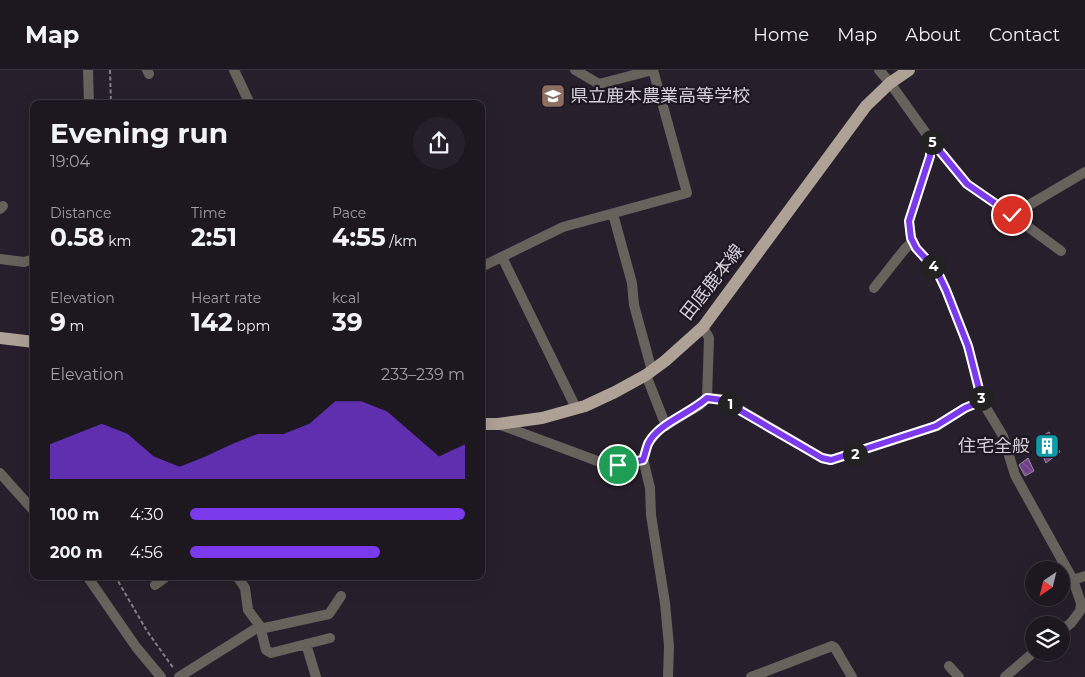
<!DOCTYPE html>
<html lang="en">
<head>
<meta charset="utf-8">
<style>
  :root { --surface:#1d1720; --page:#252029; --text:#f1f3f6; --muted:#a09fa5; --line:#3b363e; --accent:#7c3aed }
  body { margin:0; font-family:Montserrat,"Noto Sans JP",sans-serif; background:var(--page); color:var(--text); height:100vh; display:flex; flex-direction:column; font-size:19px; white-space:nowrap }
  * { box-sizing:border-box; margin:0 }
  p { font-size:16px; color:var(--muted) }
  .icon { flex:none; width:28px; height:28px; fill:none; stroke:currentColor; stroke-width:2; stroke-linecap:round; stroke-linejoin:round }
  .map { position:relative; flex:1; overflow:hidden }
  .side { position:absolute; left:30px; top:30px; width:455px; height:480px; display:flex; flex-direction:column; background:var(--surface); border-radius:10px; box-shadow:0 5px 20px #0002,0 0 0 1px var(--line) }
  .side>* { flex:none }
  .needle { width:32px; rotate:215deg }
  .controls { position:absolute; left:1025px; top:491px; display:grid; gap:10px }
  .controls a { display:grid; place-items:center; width:45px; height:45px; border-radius:50%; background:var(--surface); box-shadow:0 5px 20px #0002,0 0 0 1px var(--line); font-size:25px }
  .pin { position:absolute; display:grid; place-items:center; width:42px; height:42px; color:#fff; margin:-21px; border:2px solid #fff; border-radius:50%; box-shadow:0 1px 5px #0007 }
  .km { position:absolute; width:25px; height:25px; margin:-12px; border-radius:50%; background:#222; color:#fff; font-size:14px; line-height:25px; text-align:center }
  .round { display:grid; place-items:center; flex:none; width:52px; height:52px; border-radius:26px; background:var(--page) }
  .headline { display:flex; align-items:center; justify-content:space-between; height:85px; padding:0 20px }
  h1 { font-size:28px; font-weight:700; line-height:38px }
  .metrics { display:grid; grid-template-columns:repeat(3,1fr); gap:8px; height:85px; padding:5px 20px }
  .metrics div { display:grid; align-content:center }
  .metrics b { font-size:25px; font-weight:700 }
  .metrics small { font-size:14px; font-weight:400 }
  .metrics p { font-size:14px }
  .chart { height:140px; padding:10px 20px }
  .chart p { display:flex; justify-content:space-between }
  .chart svg { width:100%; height:90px; margin-top:5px; fill:var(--accent); opacity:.7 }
  ul { padding:0 20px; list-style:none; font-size:16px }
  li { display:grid; grid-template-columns:80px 60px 1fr; align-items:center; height:38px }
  li i { height:12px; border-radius:6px; background:var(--accent) }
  header { display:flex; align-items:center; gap:30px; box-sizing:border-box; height:70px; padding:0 25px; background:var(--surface); border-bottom:1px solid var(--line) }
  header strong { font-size:24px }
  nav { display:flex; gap:28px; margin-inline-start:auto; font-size:18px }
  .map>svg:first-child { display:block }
</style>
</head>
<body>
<header>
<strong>Map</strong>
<nav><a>Home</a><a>Map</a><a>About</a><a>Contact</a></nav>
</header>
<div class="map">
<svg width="1085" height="607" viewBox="0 0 1085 607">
  <defs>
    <pattern id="building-back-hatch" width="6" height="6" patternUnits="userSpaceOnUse" patternTransform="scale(1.25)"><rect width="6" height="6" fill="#703d88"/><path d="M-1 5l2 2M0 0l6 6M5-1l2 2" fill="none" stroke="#845898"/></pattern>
  </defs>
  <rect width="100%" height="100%" fill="#271f2b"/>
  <!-- building -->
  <path fill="url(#building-back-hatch)" stroke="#968d9c" d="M1049 362 1060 382 1046 393 1036 370Z
    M1028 388 1034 401 1025 406 1019 395Z"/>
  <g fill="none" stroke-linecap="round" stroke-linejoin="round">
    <!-- path -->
    <path stroke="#837d87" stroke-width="2" stroke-dasharray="4 2.5" stroke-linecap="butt" d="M110 0 111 34
      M115 506 147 561 174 599"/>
    <!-- minor -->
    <path stroke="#68625d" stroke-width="10" d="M88 0 89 34
      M147 0 149 4
      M234 0 250 34
      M575 0 599 14 653 0
      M879 0 890 13 930 69 967 114 1012 145 1085 102
      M930 69V86L909 151 911 168 916 178 937 201 946 220 968 276 982 331 1003 366 1015 405 1073 510 1081 533 1080 541 1071 553 1061 561
      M0 139 3 136
      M613 144 632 213 634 235 652 301
      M1012 145 1061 181
      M502 187 576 338
      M0 189 24 192 34 189
      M481 197 563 157 687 123 653 0
      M874 218 904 180 913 171
      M646 305 666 356
      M707 328 722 329 822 388 831 390 937 356 965 338 982 331
      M498 354 600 392 618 395 643 389
      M0 403 34 441
      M87 506 136 577 161 607
      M237 506 245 518 248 540 260 556 266 580 271 583 330 568
      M1073 510 1085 506
      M155 515 167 506
      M260 559 329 544 341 526
      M306 574 316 607
      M949 596 959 607
      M179 607 260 556
      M668 607 669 576 665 533 651 445 650 418 643 389 648 373 660 359 700 335 707 328 709 268 703 257
      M751 607 832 576 835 578 852 607
      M1005 607 1034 582"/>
    <!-- major -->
    <path stroke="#aea297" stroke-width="12" d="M0 268 34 272
      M481 354H498L542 348 585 336 615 322 646 305 665 291 703 257 866 36 890 13 909 0"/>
  </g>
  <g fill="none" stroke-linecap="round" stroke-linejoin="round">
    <defs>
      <path id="route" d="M618 395 643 390C645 385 646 379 648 374 657 354 691 343 707 328L722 330 810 381 822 388 831 390 936 356 965 338 982 331 968 276 946 220 937 201 916 178 911 168 909 151 930 86V69L967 114 1012 145"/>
    </defs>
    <!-- route casing -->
    <use href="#route" stroke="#fff" stroke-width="10"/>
    <!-- route -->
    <use href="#route" stroke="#7c3aed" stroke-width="6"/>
  </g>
  <!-- icons -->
  <defs>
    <symbol id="school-square" viewBox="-11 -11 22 22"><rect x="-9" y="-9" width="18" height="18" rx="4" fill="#8d6e63" stroke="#1e1622"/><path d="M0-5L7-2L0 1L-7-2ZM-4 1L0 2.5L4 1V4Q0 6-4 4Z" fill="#fff"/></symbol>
    <symbol id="building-square" viewBox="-11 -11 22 22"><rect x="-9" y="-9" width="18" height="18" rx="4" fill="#0f9aa8" stroke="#1e1622"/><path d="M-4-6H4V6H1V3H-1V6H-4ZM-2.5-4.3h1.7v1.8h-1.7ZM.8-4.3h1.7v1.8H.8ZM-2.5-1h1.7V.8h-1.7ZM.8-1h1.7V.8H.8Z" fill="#fff"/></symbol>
  </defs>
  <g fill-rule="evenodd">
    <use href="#school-square" x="539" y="12" width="28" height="28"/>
    <use href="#building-square" x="1033" y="362" width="28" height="28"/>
  </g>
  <g text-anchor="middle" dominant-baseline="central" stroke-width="4.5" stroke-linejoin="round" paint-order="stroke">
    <!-- poi labels -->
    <g font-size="18" fill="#d6d1d9" stroke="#1e1622" text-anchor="start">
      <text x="570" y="26">県立鹿本農業高等学校</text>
      <text x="1030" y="376" text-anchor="end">住宅全般</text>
    </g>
    <!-- street labels -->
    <g font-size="18" fill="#d6d1d9" stroke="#1e1622">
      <text transform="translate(712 212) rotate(-52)">田底鹿本線</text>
    </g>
  </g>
</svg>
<div class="controls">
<a><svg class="needle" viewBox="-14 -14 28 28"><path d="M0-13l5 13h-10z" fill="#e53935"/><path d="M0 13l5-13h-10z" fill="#a09fa5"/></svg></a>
<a><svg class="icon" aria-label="layers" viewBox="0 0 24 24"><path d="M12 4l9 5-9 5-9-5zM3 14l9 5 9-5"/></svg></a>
</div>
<div class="pin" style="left:618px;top:395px;background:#1e9e55"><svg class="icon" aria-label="arrive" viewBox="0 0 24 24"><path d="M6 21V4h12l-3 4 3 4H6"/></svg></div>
<div class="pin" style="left:1012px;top:145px;background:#d93025"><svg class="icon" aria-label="check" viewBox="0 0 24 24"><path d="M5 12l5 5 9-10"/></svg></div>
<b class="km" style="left:730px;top:334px">1</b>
<b class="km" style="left:855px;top:384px">2</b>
<b class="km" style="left:981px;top:328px">3</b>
<b class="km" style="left:933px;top:196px">4</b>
<b class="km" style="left:932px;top:72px">5</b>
<section class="side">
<div class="headline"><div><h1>Evening run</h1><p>19:04</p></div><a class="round"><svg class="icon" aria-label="share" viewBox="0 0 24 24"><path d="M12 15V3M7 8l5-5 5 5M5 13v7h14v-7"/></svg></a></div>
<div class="metrics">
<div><p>Distance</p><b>0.58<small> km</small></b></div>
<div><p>Time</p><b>2:51</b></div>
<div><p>Pace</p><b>4:55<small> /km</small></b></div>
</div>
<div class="metrics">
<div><p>Elevation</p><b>9<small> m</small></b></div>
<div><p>Heart rate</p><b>142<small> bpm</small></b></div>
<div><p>kcal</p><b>39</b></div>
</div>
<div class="chart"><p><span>Elevation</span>233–239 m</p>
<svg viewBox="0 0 160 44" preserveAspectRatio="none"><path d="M0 44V27L10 22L20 17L30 22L40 33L50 38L60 33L70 27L80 22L90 22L100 17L110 6L120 6L130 11L140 22L150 33L160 27V44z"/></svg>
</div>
<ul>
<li><b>100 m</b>4:30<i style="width:100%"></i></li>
<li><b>200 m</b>4:56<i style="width:69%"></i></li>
</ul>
</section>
</div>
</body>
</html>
